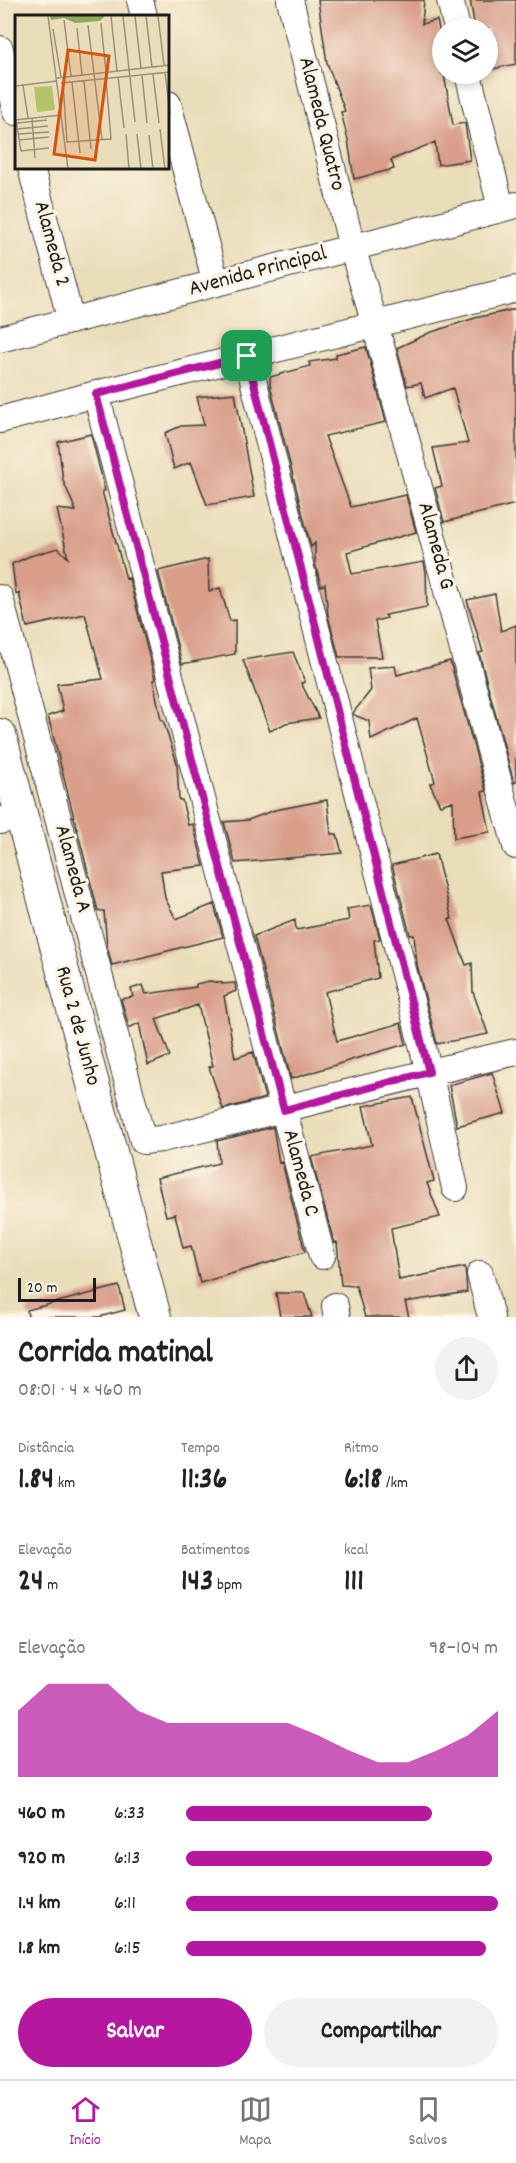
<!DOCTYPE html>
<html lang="pt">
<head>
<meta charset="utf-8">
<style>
  :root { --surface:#fff; --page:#f2f2f2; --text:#222; --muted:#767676; --line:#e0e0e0; --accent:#b5179e }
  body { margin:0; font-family:Dekko,sans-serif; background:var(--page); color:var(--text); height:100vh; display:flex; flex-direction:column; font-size:22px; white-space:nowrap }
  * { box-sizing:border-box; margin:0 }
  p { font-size:20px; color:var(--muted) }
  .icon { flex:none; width:33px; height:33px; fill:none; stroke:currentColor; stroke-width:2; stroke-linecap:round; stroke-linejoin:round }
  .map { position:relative; height:1317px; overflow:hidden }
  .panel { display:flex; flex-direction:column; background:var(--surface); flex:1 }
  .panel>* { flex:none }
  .fabs { position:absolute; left:432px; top:18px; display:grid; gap:12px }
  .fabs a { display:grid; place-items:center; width:66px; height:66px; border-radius:50%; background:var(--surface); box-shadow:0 3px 9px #0003; font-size:30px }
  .scale { position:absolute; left:18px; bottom:15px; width:78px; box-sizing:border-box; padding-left:6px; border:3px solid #1c1c1c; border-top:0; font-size:16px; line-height:21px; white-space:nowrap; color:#1c1c1c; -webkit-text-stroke:4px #fcf5e5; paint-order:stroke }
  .pin { position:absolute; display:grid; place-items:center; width:51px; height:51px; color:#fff; margin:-26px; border-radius:12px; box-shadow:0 3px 9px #0006 }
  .round { display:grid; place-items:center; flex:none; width:63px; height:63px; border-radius:32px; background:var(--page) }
  .headline { display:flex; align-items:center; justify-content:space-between; height:102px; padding:0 18px }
  h1 { font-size:33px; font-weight:800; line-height:45px }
  .metrics { display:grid; grid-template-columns:repeat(3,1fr); gap:9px; height:102px; padding:6px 18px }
  .metrics div { display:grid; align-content:center }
  .metrics b { font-size:30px; font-weight:800 }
  .metrics small { font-size:16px; font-weight:400 }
  .metrics p { font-size:16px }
  .chart { height:168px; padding:12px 18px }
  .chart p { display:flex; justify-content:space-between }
  .chart svg { width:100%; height:108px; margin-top:6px; fill:var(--accent); opacity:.7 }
  .action { display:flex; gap:12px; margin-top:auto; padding:12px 18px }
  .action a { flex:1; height:69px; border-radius:36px; background:var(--accent); color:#fff; font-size:24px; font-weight:800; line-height:69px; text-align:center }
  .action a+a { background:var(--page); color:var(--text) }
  ul { padding:0 18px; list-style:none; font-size:20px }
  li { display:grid; grid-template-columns:96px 72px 1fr; align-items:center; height:45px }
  li i { height:15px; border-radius:8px; background:var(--accent) }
  .menu { display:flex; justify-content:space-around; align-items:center; height:84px; border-top:2px solid var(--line); background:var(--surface); font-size:16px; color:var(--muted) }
  .menu a { display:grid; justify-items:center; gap:3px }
  .menu .active { color:var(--accent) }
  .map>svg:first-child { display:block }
</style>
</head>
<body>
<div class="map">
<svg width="516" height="1317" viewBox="0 0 516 1317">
  <rect width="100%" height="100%" fill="#fcf5e5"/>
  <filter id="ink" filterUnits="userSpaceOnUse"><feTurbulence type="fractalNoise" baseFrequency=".0167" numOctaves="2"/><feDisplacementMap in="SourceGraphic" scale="12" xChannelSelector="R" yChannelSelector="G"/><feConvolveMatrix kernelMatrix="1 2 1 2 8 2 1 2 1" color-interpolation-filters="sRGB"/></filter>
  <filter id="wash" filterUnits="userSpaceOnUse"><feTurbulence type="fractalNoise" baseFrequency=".008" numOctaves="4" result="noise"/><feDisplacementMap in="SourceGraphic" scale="24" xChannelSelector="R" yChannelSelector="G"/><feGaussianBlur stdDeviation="1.35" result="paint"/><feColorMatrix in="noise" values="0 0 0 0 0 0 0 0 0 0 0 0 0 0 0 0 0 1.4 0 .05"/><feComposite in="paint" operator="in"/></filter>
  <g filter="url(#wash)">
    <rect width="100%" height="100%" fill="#eaddb9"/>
    <g id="blocks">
      <!-- building -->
      <path fill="#d89e8a" d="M318 0H424L422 24 437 20 442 43H439L442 74H444L453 125 465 123 470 160 438 165 435 142 391 160 394 169 354 179 348 140 341 112 345 111 327 63Z
        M470 0H516V64L488 70V28H475Z
        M516 309V504L444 522 435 488 442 486 433 448 468 443 453 388 425 398 421 383 407 386 397 348 429 333 475 318Z
        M366 347 386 422 325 436 351 507 406 495 416 532 347 552 352 574 424 562 426 572 427 607 385 615 387 618 375 621 382 657H339L328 616 325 584 321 586 315 563V543L311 547 270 385V377L310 366 309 362 336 358V354Z
        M235 393 254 497 207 505 191 462 174 469 165 433 181 426 204 425 197 397Z
        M91 434 102 478 105 491H102L126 579 129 578 155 679 153 680 161 720H163L177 763 179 800H182L188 825 193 824 204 866 161 871 165 898 176 919 214 904 223 937 112 965 107 946 104 911H98L48 716 63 711 57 684 103 679 85 614 27 627 19 593 16 594 12 564 30 556 58 548 68 558 57 509 76 511 63 480 58 442Z
        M208 559 209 591 220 588 230 621 235 620V654L182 664 158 571Z
        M495 594 501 631 516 625V782L514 783 479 653 483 652 467 600Z
        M293 652 305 682 301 683 319 718 286 723 270 731 243 660Z
        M450 661 486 791 482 792 490 832 454 838 453 801 440 805 430 784 435 782 417 718 371 740 369 721 354 715 353 713 371 690 368 668 395 666 397 675Z
        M327 800 331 834H337L342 853 235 863 224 822 248 820 275 810Z
        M436 854 452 919H449L466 965 472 963 473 992 488 1034 437 1044 417 965 414 935H410L392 865Z
        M371 905 380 939 374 940 378 978 325 992 337 1041 401 1023 406 1044 351 1060 291 1079 254 936 295 920 296 930 349 920 347 909Z
        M209 981 222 983V984L235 983 236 991 224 996 235 1058 253 1052 265 1098 223 1109 209 1067 213 1066 198 1005 156 1019 170 1056 148 1065 139 1023 129 1028 121 999 133 997 131 989 143 985 146 994 196 987V984Z
        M492 1073 505 1113 457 1126 449 1085Z
        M412 1097 434 1181 427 1183 440 1217 391 1228 399 1280 465 1267 467 1292 405 1302 409 1317H365L356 1286 341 1285 337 1242 334 1243 311 1157 372 1145 363 1106Z
        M273 1127 279 1163 282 1162 305 1252 200 1283 191 1246 183 1248 175 1214 166 1216 157 1178 219 1163 217 1141Z
        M119 1286 125 1310 99 1317H28L27 1310Z
        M276 1293H304L312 1317H280Z"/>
    </g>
  </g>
  <g filter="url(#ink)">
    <use href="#blocks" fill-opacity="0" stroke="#3b3934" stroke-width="1.5"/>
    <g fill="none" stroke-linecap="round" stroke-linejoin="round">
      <defs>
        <path id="minor" d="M140 0 144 16
          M290 0 352 247 375 324 516 846
          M450 0 457 28
          M0 49 16 112
          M468 74 501 208
          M168 104 216 283
          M31 168 71 321
          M0 339 516 205
          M247 356 429 1072 455 1188
          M96 394 322 1256
          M0 420 96 394 516 289
          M0 598 143 1141 161 1139C279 1111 397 1079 516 1052
          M0 821 21 815
          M480 1274 491 1317
          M335 1306 337 1317"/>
        <path id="tertiary" d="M0 735 155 1317"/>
      </defs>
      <!-- minor casing -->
      <use href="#minor" stroke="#3b3934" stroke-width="28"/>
      <!-- tertiary casing -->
      <use href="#tertiary" stroke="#3b3934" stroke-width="34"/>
      <!-- minor -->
      <use href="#minor" stroke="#fff" stroke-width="26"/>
      <!-- tertiary -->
      <use href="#tertiary" stroke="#fff" stroke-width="32"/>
    </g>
  </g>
  <g fill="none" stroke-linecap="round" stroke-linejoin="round" filter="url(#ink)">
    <defs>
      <path id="route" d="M247 356 429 1072 284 1110 96 394Z"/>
    </defs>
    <!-- route casing -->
    <use href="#route" stroke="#fff" stroke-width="12"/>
    <!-- route -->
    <use href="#route" stroke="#b5179e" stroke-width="8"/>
  </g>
  <g text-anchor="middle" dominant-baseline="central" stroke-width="6" stroke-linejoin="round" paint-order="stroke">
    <!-- street labels -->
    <g font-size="22" fill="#1c1c1c" stroke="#fcf5e5">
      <text transform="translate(321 124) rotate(76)">Alameda Quatro</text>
      <text transform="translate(51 244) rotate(75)">Alameda 2</text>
      <text transform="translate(258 272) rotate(-15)">Avenida Principal</text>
      <text transform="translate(435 546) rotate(75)">Alameda G</text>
      <text transform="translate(72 869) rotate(75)">Alameda A</text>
      <text transform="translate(77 1026) rotate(75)">Rua 2 de Junho</text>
      <text transform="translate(300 1173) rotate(75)">Alameda C</text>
    </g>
  </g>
  <!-- overview -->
  <g transform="translate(15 15)">
    <rect width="154" height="154" fill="#eaddb9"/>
    <path d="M37 71 40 95 22 97 19 72Z" fill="#b2c467"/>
    <path d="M35 1H89V2L85 6 60 8 49 3 36 5Z" fill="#8daa5c"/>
    <path fill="none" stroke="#98907a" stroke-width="1.5" d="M33 1 53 154M96 1 102 56M108 1 120 107M120 1 126 53M131 1 137 52M143 1 149 50M49 5 56 61M86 8 91 57M73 10 87 124M62 13 67 60M38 14 46 62M150 57 155 99M138 59 144 108M127 60 132 108M103 62 109 113M42 63 155 50M69 66 76 134M57 67 65 138M46 68 155 57M48 68 52 127 96 124 91 64M8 70 13 103M0 71 42 66M17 103 20 143M0 105 46 100M1 105 6 136 34 133M2 108 32 105M2 114 33 111M145 114 150 154M3 119 34 117M111 119 114 154M122 119 126 154M134 120 138 154M4 125 34 122"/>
    <path fill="#d4530e" fill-opacity="0.15" stroke="#d4530e" stroke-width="3" d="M53 35 94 41 80 145 39 139Z"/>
    <rect width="154" height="154" fill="none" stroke="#1c1c1c" stroke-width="3"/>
  </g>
</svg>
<div class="fabs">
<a><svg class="icon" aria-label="layers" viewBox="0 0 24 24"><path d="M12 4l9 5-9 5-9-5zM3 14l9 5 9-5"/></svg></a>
</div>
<div class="scale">20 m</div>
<div class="pin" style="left:247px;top:356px;background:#1e9e55"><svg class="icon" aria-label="arrive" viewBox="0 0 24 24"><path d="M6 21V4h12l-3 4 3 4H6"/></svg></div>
</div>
<section class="panel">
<div class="headline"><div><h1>Corrida matinal</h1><p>08:01 · 4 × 460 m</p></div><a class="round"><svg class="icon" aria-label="share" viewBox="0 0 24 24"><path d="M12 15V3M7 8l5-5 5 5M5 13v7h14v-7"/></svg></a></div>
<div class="metrics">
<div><p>Distância</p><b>1.84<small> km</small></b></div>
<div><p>Tempo</p><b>11:36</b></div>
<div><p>Ritmo</p><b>6:18<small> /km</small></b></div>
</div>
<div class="metrics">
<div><p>Elevação</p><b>24<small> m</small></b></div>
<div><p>Batimentos</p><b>143<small> bpm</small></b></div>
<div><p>kcal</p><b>111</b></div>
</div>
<div class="chart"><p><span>Elevação</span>98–104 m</p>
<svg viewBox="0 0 160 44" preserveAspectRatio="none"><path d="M0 44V17L10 6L20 6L30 6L40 17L50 22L60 22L70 22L80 22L90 22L100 27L110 33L120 38L130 38L140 33L150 27L160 17V44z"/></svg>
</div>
<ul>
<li><b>460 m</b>6:33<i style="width:79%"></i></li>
<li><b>920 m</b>6:13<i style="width:98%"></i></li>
<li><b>1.4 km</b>6:11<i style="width:100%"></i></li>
<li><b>1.8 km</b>6:15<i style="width:96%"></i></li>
</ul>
<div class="action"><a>Salvar</a><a>Compartilhar</a></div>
</section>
<nav class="menu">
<a class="active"><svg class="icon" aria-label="home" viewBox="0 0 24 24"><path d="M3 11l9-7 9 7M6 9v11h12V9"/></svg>Início</a>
<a><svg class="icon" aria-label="map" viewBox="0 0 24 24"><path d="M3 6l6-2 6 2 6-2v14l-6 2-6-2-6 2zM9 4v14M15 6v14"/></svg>Mapa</a>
<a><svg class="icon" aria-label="saved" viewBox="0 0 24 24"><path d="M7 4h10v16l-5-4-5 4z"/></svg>Salvos</a>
</nav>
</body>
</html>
